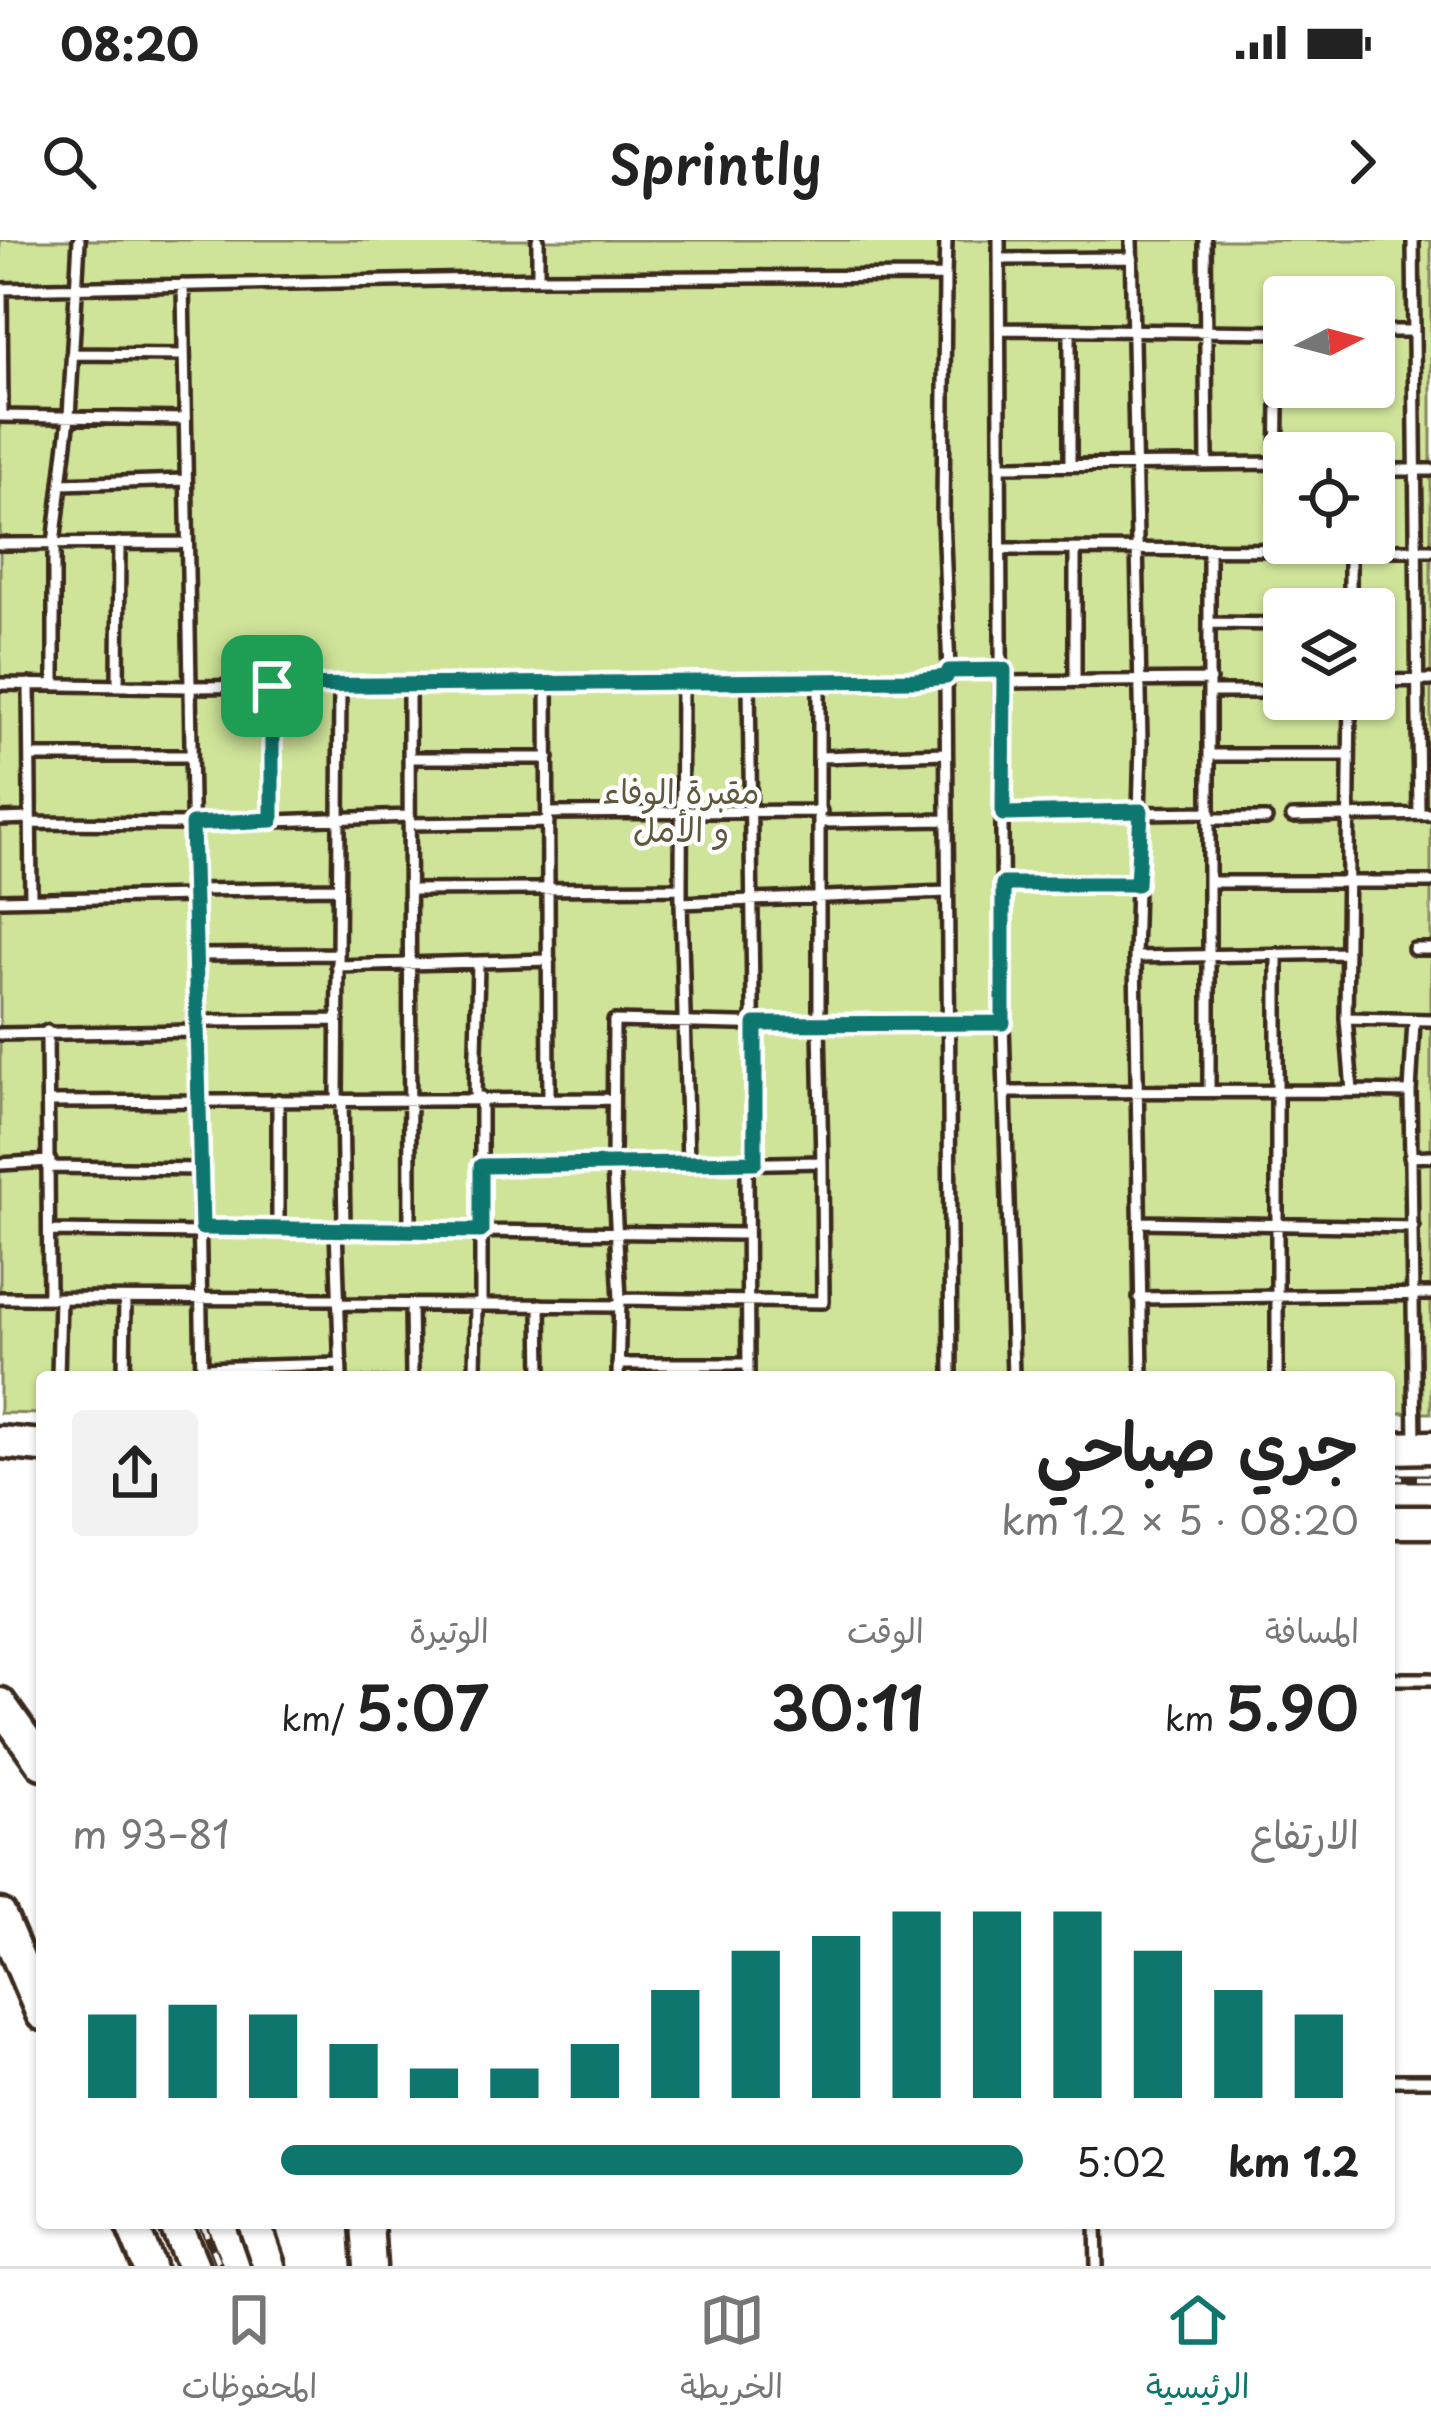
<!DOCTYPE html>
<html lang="ar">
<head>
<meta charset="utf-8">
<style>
  :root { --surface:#fff; --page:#f2f2f2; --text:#222; --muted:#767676; --line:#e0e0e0; --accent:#0f766e }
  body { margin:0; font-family:"Playpen Sans","Playpen Sans Arabic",sans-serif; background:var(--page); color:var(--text); direction:rtl; height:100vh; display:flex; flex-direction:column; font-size:45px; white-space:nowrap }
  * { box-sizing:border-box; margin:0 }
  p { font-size:39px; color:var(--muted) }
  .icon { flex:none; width:66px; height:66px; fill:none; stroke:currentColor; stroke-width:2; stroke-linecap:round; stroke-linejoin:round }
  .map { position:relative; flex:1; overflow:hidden; direction:ltr }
  .details { position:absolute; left:36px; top:1131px; width:1359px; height:858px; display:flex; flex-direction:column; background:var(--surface); border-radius:12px; box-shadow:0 3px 9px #0004; direction:rtl }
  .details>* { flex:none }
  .needle { width:78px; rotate:84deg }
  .tools { position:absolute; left:1263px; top:36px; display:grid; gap:24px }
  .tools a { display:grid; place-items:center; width:132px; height:132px; border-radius:12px; background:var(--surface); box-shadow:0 3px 9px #0004; font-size:60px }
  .pin { position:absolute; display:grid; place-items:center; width:102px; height:102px; color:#fff; margin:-51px; border-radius:24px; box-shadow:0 6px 18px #0006 }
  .round { display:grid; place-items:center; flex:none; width:126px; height:126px; border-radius:12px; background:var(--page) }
  .summary { display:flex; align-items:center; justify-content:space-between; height:204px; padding:0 36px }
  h1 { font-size:66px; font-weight:600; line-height:90px }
  .stats { display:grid; grid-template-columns:repeat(3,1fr); gap:18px; height:204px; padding:12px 36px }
  .stats div { display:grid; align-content:center }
  .stats b { font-size:60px; font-weight:600 }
  .stats small { font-size:33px; font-weight:400 }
  .stats p { font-size:33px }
  .chart { height:336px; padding:24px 36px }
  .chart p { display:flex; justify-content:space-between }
  .chart svg { width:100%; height:216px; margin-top:12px; stroke:var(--accent); stroke-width:6 }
  ul { padding:0 36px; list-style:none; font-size:39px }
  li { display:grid; grid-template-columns:192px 144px 1fr; align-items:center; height:90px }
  li i { height:30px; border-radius:15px; background:var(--accent) }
  .status { display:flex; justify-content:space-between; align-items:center; height:84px; padding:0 60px; background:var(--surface); direction:ltr }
  .status svg { height:33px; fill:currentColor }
  header { display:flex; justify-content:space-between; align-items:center; height:156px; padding:0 36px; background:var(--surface); font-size:54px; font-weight:600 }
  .tab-bar { display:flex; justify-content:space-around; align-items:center; height:168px; border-top:3px solid var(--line); background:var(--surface); font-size:33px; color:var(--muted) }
  .tab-bar a { display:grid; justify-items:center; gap:6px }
  .tab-bar .active { color:var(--accent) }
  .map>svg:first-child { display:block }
</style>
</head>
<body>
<div class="status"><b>08:20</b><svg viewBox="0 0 49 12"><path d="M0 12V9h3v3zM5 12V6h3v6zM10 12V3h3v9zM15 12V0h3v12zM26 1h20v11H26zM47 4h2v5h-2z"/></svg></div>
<header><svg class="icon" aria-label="forward" viewBox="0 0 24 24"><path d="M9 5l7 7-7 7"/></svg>Sprintly<svg class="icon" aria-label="search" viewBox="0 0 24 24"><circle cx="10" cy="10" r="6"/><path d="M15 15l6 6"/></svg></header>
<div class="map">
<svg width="1431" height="2026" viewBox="0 0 1431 2026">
  <rect width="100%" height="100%" fill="#fff"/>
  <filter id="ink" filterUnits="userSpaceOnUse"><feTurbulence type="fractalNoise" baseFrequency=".00833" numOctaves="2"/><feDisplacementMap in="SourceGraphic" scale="24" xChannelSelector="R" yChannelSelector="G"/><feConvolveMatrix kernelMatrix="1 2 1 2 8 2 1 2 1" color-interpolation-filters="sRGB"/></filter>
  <g filter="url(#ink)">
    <!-- green -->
    <path fill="#cfe499" stroke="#85875c" stroke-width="3" fill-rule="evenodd" d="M0 0H1431V1173H1389V1137H42V1174L0 1173ZM1284 57H1374V147H1284ZM1284 213H1374V303H1284ZM1284 369H1374V459H1284Z"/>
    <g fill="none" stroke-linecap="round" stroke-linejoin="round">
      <defs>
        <path id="service" d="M999 0 1003 783 1013 1137
          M1131 0 1141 503 1135 717 1142 1137
          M1205 0 1207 223
          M1413 0 1419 574
          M999 19 1132 18
          M945 36 943 276 949 431
          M538 38V0
          M183 45 202 1137
          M0 49 538 38 945 36 946 0
          M1 49 2 176
          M1001 89 1284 92
          M1070 90V224
          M1374 91H1414
          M72 114 184 115
          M0 176 184 179
          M1002 226 1276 223
          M1374 230H1431
          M61 244 185 240
          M0 304 186 303
          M1003 309 1431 310
          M1075 309V441
          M1209 309V849
          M1276 309 1279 92
          M1350 369V310
          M1209 383 1284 384
          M946 437 951 1137
          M1374 441 1431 440
          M749 442 755 922
          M1004 442 1210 440
          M54 443V304L69 177 79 0
          M547 443 549 857
          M0 444 189 447 934 439 946 437 949 431 1004 430
          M29 444 31 659
          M409 445 410 989
          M118 446 119 303
          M272 446 273 581
          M1209 452H1284
          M1350 459 1346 778 1431 780
          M1210 515H1348
          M30 516H191
          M821 517 946 513
          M409 518H548
          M548 573 821 571
          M1003 575 1210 572
          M1292 577 1431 574
          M0 579 30 578
          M1210 579H1266
          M821 582 947 580
          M30 583 192 584 409 576
          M409 584 548 582
          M1210 642H1431
          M1003 644H1137
          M681 648 682 442
          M193 650 338 648
          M410 650 681 648V663L947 652
          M0 660 193 656
          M681 663 688 922
          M1414 709H1431
          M1277 714V1137
          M195 715 338 714
          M1135 717 1347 713
          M337 726 549 720
          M197 781 338 780
          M47 791 49 1058
          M0 794 197 791
          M1352 851 1410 852 1415 1202
          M1004 852 1352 851 1346 778
          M1410 852 1414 781
          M475 857 478 723
          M337 859 340 445
          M278 860V987
          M342 860 344 987
          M49 862 612 859
          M1410 917 1431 916
          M747 922 748 1137
          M0 924 50 921
          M481 925 613 926 614 781 819 786V441
          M50 927 201 929
          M1139 982 1413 987
          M336 987 341 1137
          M202 988 747 994
          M50 991 202 993
          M0 1058 338 1059
          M1139 1058 1431 1054
          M620 1059 823 1062 822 922
          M339 1064 620 1066
          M411 1064 412 1137
          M481 1064V857
          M540 1065 541 1137
          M618 1124H748
          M202 1128 340 1124
          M58 1137 60 1058
          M124 1137 125 1059
          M475 1137 476 1064
          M618 1137 620 1059 613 926 822 922 819 786 1003 783
          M1389 1439H1431
          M1389 1840H1431
          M1096 1983 1097 2026"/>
        <path id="primary" d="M1389 1208 1431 1207
          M1389 1282H1431
          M175 1983 193 2026
          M367 1983 370 2026"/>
        <path id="trunk" d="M0 1202 42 1206
          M0 1464 42 1523
          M0 1675 42 1774
          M131 1983 149 2026
          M254 1983 269 2026"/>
      </defs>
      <!-- service casing -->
      <use href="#service" stroke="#3b2a1e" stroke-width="18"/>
      <!-- primary casing -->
      <use href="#primary" stroke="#3b2a1e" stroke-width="39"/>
      <!-- trunk casing -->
      <use href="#trunk" stroke="#3b2a1e" stroke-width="39"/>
      <!-- service -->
      <use href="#service" stroke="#fff" stroke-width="9"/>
      <!-- primary -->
      <use href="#primary" stroke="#fff" stroke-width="30"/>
      <!-- trunk -->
      <use href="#trunk" stroke="#fff" stroke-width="30"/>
      <defs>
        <path id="rail" d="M1389 1238H1431
          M202 1983 219 2026"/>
      </defs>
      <!-- rail casing -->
      <use href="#rail" stroke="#3b2a1e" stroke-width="9"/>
      <!-- rail -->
      <use href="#rail" stroke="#fff" stroke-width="4.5" stroke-dasharray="14" stroke-linecap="butt"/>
    </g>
  </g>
  <g fill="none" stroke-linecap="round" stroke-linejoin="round" filter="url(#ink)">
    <defs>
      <path id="route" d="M1004 430 1003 574 1141 571 1137 644H1003V783L755 784V922L481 926V991L202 988 192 584 272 580V446L915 440 946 437 949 431Z"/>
    </defs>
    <!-- route casing -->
    <use href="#route" stroke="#fff" stroke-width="24"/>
    <!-- route -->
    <use href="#route" stroke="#0f766e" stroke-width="15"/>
  </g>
  <g text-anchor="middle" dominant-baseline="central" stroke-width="9" stroke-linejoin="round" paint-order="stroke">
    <!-- park labels -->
    <g font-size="33" fill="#60583d" stroke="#fff">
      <text x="681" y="550">مقبرة الوفاء<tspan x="681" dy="38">و الأمل</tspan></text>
    </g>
  </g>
</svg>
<div class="tools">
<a><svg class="needle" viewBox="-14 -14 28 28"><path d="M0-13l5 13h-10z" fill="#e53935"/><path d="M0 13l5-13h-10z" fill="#767676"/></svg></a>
<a><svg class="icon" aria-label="locate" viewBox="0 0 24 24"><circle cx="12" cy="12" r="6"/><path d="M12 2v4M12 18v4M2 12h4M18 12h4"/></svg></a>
<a><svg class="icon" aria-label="layers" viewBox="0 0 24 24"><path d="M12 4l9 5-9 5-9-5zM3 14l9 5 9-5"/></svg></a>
</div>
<div class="pin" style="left:272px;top:446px;background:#1e9e55"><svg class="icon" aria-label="arrive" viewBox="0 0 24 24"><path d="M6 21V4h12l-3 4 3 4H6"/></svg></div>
<section class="details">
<div class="summary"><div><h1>جري صباحي</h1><p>08:20 · 5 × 1.2 km</p></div><a class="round"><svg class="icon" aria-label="share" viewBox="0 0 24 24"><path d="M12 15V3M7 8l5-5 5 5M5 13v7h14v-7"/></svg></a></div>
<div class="stats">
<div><p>المسافة</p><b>5.90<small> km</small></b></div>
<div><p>الوقت</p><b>30:11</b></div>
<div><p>الوتيرة</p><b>5:07<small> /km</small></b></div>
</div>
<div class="chart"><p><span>الارتفاع</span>81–93 m</p>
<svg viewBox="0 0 160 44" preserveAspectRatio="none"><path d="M5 44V27M15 44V25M25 44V27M35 44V33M45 44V38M55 44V38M65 44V33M75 44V22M85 44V14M95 44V11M105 44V6M115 44V6M125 44V6M135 44V14M145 44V22M155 44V27"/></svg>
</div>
<ul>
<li><b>1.2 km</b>5:02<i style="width:78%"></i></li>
</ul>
</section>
</div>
<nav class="tab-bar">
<a class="active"><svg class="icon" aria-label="home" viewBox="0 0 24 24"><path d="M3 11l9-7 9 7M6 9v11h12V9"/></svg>الرئيسية</a>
<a><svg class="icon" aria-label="map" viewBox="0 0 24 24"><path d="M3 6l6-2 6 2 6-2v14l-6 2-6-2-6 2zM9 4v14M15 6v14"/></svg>الخريطة</a>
<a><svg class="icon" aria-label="saved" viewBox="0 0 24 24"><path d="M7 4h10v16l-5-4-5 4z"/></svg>المحفوظات</a>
</nav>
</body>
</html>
